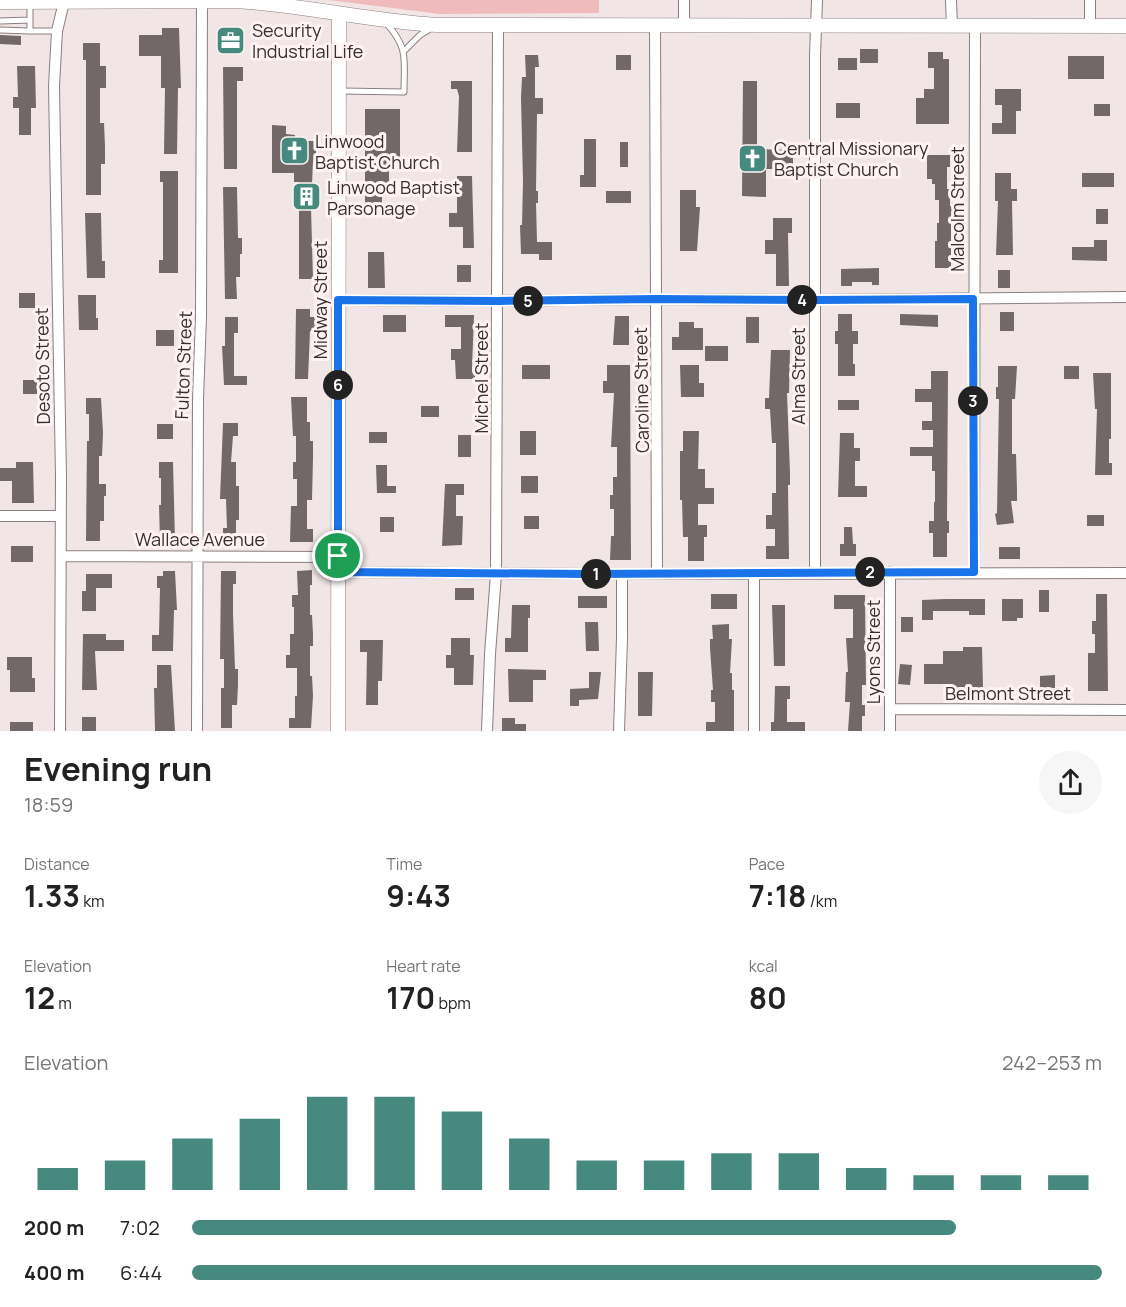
<!DOCTYPE html>
<html lang="en">
<head>
<meta charset="utf-8">
<style>
  :root { --surface:#fff; --page:#f6f6f6; --text:#222; --muted:#767676; --accent:#468a7f }
  body { margin:0; font-family:Manrope,sans-serif; background:var(--page); color:var(--text); height:100vh; display:flex; flex-direction:column; font-size:22px; white-space:nowrap }
  * { box-sizing:border-box; margin:0 }
  p { font-size:20px; color:var(--muted) }
  .icon { flex:none; width:33px; height:33px; fill:none; stroke:currentColor; stroke-width:2; stroke-linecap:round; stroke-linejoin:round }
  .map { position:relative; height:731px; overflow:hidden }
  .sheet { display:flex; flex-direction:column; background:var(--surface); flex:1 }
  .sheet>* { flex:none }
  .pin { position:absolute; display:grid; place-items:center; width:51px; height:51px; color:#fff; margin:-26px; border:3px solid #fff; border-radius:50%; box-shadow:0 2px 6px #0007 }
  .km { position:absolute; width:30px; height:30px; margin:-15px; border-radius:50%; background:#222; color:#fff; font-size:16px; line-height:30px; text-align:center }
  .round { display:grid; place-items:center; flex:none; width:63px; height:63px; border-radius:32px; background:var(--page) }
  .head { display:flex; align-items:center; justify-content:space-between; height:102px; padding:0 24px }
  h1 { font-size:33px; font-weight:700; line-height:45px }
  .metrics { display:grid; grid-template-columns:repeat(3,1fr); gap:9px; height:102px; padding:6px 24px }
  .metrics div { display:grid; align-content:center }
  .metrics b { font-size:30px; font-weight:700 }
  .metrics small { font-size:16px; font-weight:400 }
  .metrics p { font-size:16px }
  .chart { height:168px; padding:12px 24px }
  .chart p { display:flex; justify-content:space-between }
  .chart svg { width:100%; height:108px; margin-top:6px; stroke:var(--accent); stroke-width:6 }
  ul { padding:0 24px; list-style:none; font-size:20px }
  li { display:grid; grid-template-columns:96px 72px 1fr; align-items:center; height:45px }
  li i { height:15px; border-radius:8px; background:var(--accent) }
  .map>svg:first-child { display:block }
</style>
</head>
<body>
<div class="map">
<svg width="1126" height="731" viewBox="0 0 1126 731">
  <rect width="100%" height="100%" fill="#f1e5e5"/>
  <!-- green -->
  <path fill="#efbbbd" d="M329 0H599V13L440 14Z"/>
  <!-- building -->
  <path fill="#726868" d="M162 28H179L181 88H178L177 154H164L165 88H161V56H139V35H162Z
    M224 28H237V51H224Z
    M0 35 21 36V45L0 44Z
    M83 43H100V66H106V88H100V123H104L105 146V164H101V195H86V60H83Z
    M860 49H878V63H860Z
    M928 52H943V59H949V124H916V98H924V89H934V68H928Z
    M525 55H538L539 67H535V98H543V114H537L536 191H538V203H536L537 242H552V260H539V254H521L520 225H522L523 181 521 98 522 77H526Z
    M616 55H631V70H616Z
    M1068 56H1104V79H1068Z
    M838 58H857V70H838Z
    M17 66H35L36 108H31V135H19V108H13V97H18Z
    M223 67H243V81H237V169H224Z
    M451 81H472V152H457L459 96 457 89H451Z
    M743 81H757V149L793 150V169H766V197L742 196Z
    M995 89H1021V111H1016V134H992V123H1002V105H995Z
    M836 103H860V118H836Z
    M1094 104H1110V116H1094Z
    M365 109H400V161H389V186H382V204H365Z
    M272 125 286 126V134L295 135V141H316V161H313L311 208 313 279H299V182H294V173H272Z
    M584 139H596V187H580V175H584Z
    M620 142H628V167H620Z
    M927 155H950V167H947V189H950V206H953V218H951V268H935V241H937V223H939V200H935V184H932V179H927Z
    M160 171H178V273H159V260H163V182H160Z
    M995 173H1011V189H1017V201H1012L1013 255H996L998 201H995Z
    M1082 173H1114V187H1082Z
    M457 176H472L474 248H463V227H449V213H457Z
    M223 187H237L238 238H242V254H240V277H236L237 299H225Z
    M680 190H696V207H700L697 251H680Z
    M606 191H631V203H606Z
    M1096 209H1108V224H1096Z
    M85 213H101L102 261H105V278H87Z
    M773 218H792V233H788L789 286H776V254H765V240H773Z
    M1094 240H1107V261L1072 260V247H1094Z
    M368 252H384L385 288H368Z
    M457 265H471V282H457Z
    M879 268V285H872V282H852V286H841V269Z
    M998 270H1010V288H998Z
    M19 293H35V308H19Z
    M78 295H96V318H98V330H79Z
    M296 309H310V317H316V331H310L308 379H295Z
    M1000 312H1014V331H1000Z
    M838 314H852V331H858V344H853V364H855V376H838V344H835V331H838Z
    M900 314 938 315V327L900 325Z
    M383 315H406V332H383Z
    M445 315H474L472 368 475 367V379H456L455 360H451V349H461V327H445Z
    M615 316H629V345H613Z
    M225 317H238V333H234V376H247V385H224L222 346H225Z
    M746 317H759V343H746Z
    M679 322H694V328H703V350H672V337H679Z
    M156 330H174V346H156Z
    M705 346H728V361H705Z
    M771 350H790L789 393H787L790 473V485H788L789 559H766V546H775V529H766V515H772V493H776V443H772L770 409H765V398H769Z
    M522 365H550V379H522Z
    M607 365H630L631 560H610L611 536H614V509H610V495H613V477H617V447H611L614 393H603V381H607Z
    M680 365H699V383H704V397H681Z
    M998 366H1017L1015 399H1012V454H1016L1017 490V501H1011L1014 523 997 525 995 514 997 513 999 399H996V387H998Z
    M1064 366H1079V379H1064Z
    M931 371H948L947 521H949V533H947V557H933V533H929V521H934V502H935V471H932V456H910V447H933V430H922V421H932V402H915V389H931Z
    M1093 373H1111V439H1109V463H1112V475H1095L1097 409H1095Z
    M23 380H37V394H23Z
    M291 397H307V422H310V441H313V458L312 500H307V529H313V542H290L291 506H297V479H293V462H296V436H293Z
    M86 398H101L103 433 102 456H99V484H106V496H104V521H100V541H86L87 441H89V414H86Z
    M838 400H859V410H838Z
    M421 406H439V417H421Z
    M223 423H238V436H233L231 462H236V486H239V520H236V543H223V528H227L226 499H220Z
    M157 424H173V439H157Z
    M520 431H536V455H520Z
    M683 431H699L698 469H705V488H714V504H698V525H707V537H704V561H688V537H683L682 500H680V451H683Z
    M369 432H387V443H369Z
    M840 433H854V448H860V461H855V486H867V497H838Z
    M458 435H471V457H458Z
    M16 462H33L34 503H12V481H0V468H16Z
    M159 462H173L175 541H160L159 505H161V478H159Z
    M376 465H387V486H396V493H377Z
    M521 476H538V493H521Z
    M445 484H464V495H456V516H463L462 545 442 546Z
    M1087 515H1104V526H1087Z
    M524 516H539V529H524Z
    M380 517H394V532H380Z
    M844 527H852L853 544H856V556H840V544H844Z
    M11 546H33V562H11Z
    M999 547H1020V559H999Z
    M312 570V585H310V615H312L313 634V646H310V676H312L313 696 311 728H289V718H295V696H297V668H286V655H290V634H294V607H292V595H298L297 571Z
    M163 571H175L177 610H174L173 651H152V635H159L160 588H157V576H163Z
    M221 571H236V584H233V614L235 669H238V685L237 705H232V728H221V688H224V659H220Z
    M86 574H112V588H96V611H82V591H86Z
    M455 588H474V600H455Z
    M1039 590H1049V612H1039Z
    M711 594H737V609H711Z
    M1096 594H1107L1108 691H1088V653H1095V634H1092V621H1096Z
    M834 595H865L866 685H862V705H865V716H862V731H848L850 702H845L846 672H848L846 638H853V609H834Z
    M578 596H607V608H578Z
    M945 599H985V615H969V611H933V620H922V600Z
    M1002 599H1023V618H1017V621H1002Z
    M512 605H530V618H528V652H505V638H511Z
    M772 605H785V666H774Z
    M901 617H913V632H901Z
    M585 622H598L599 651H586Z
    M729 624V639H732L730 673H732V690H734V731H706V722H715V702H711V690H713L710 648V639H713L712 625Z
    M83 634H106V640H124V651H95L97 690H82Z
    M451 638H470V655H474L473 685H454V668H446V655H451Z
    M360 640H383L382 681H378V705H366L367 652H360Z
    M963 647H982L983 688 948 687V684H924V664H943V651H963Z
    M7 657H32V678H35V692H10V670H7Z
    M900 664 912 665 910 685 898 684Z
    M157 665H171L175 731H155L154 688H157Z
    M508 669 546 670V680H533V702H509Z
    M589 672H601L598 699 579 700V706H570V689L589 688Z
    M638 672H653L652 716H638Z
    M1055 675V688L1040 689V676Z
    M775 686H790V699H787V722H805V731H771V722H774Z
    M82 717H96V731H82Z
    M502 718H515V724H526V731H502Z
    M10 722H33V731H10Z"/>
  <g fill="none" stroke-linecap="round" stroke-linejoin="round">
    <defs>
      <path id="lane" d="M30 2V31H57
        M0 21 30 20
        M0 30 30 31
        M404 51 420 35 433 27
        M341 91 404 92C404 60 409 48 386 23"/>
      <path id="street" d="M684 0V26
        M951 0 952 26
        M1090 0V26
        M655 26 657 573
        M338 300 498 301 656 299 815 300 1126 297
        M0 516H61
        M61 556 338 557
        M338 572 586 574 1126 573
        M890 572V731
        M974 572 975 26
        M754 573V731
        M815 573V56L817 0
        M890 709 1126 710
        M60 731 61 476 54 86 57 31 64 2
        M197 731 198 399 201 316 202 0
        M487 731 490 654 496 574 498 26
        M619 731 622 638V574"/>
      <path id="secondary" d="M0 2 236 1C304 5 369 21 437 25L1126 26
        M338 731 339 14"/>
    </defs>
    <!-- lane casing -->
    <use href="#lane" stroke="#8a7f80" stroke-width="7"/>
    <!-- street casing -->
    <use href="#street" stroke="#8a7f80" stroke-width="12"/>
    <!-- secondary casing -->
    <use href="#secondary" stroke="#8a7f80" stroke-width="15"/>
    <!-- lane -->
    <use href="#lane" stroke="#fff" stroke-width="5"/>
    <!-- street -->
    <use href="#street" stroke="#fff" stroke-width="10"/>
    <!-- secondary -->
    <use href="#secondary" stroke="#fff" stroke-width="14"/>
  </g>
  <g fill="none" stroke-linecap="round" stroke-linejoin="round">
    <defs>
      <path id="route" d="M656 299 815 300 973 299 974 572 586 574 338 572V300L498 301Z"/>
    </defs>
    <!-- route casing -->
    <use href="#route" stroke="#fff" stroke-width="12"/>
    <!-- route -->
    <use href="#route" stroke="#1a73e8" stroke-width="8"/>
  </g>
  <!-- icons -->
  <defs>
    <symbol id="office-square" viewBox="-11 -11 22 22"><rect x="-9" y="-9" width="18" height="18" rx="4" fill="#468a7f" stroke="#fff2f2"/><path d="M-6-3h4V-5.5h4V-3h4V5H-6ZM-1-4.5V-3h2v-1.5ZM-6 0V1H6V0Z" fill="#fff"/></symbol>
    <symbol id="church-square" viewBox="-11 -11 22 22"><rect x="-9" y="-9" width="18" height="18" rx="4" fill="#468a7f" stroke="#fff2f2"/><path d="M-1.2-6h2.4v3.5h3.3v2.4h-3.3V6h-2.4V-.1h-3.3v-2.4h3.3Z" fill="#fff"/></symbol>
    <symbol id="building-square" viewBox="-11 -11 22 22"><rect x="-9" y="-9" width="18" height="18" rx="4" fill="#468a7f" stroke="#fff2f2"/><path d="M-4-6H4V6H1V3H-1V6H-4ZM-2.5-4.3h1.7v1.8h-1.7ZM.8-4.3h1.7v1.8H.8ZM-2.5-1h1.7V.8h-1.7ZM.8-1h1.7V.8H.8Z" fill="#fff"/></symbol>
  </defs>
  <g fill-rule="evenodd">
    <use href="#office-square" x="214" y="24" width="33" height="33"/>
    <use href="#church-square" x="278" y="134" width="33" height="33"/>
    <use href="#church-square" x="736" y="142" width="33" height="33"/>
    <use href="#building-square" x="290" y="180" width="33" height="33"/>
  </g>
  <g text-anchor="middle" dominant-baseline="central" stroke-width="6" stroke-linejoin="round" paint-order="stroke">
    <!-- poi labels -->
    <g font-size="18" fill="#343030" stroke="#fff2f2" text-anchor="start">
      <text x="252" y="30">Security<tspan x="252" dy="21">Industrial Life</tspan></text>
      <text x="315" y="141">Linwood<tspan x="315" dy="21">Baptist Church</tspan></text>
      <text x="774" y="148">Central Missionary<tspan x="774" dy="21">Baptist Church</tspan></text>
      <text x="327" y="187">Linwood Baptist<tspan x="327" dy="21">Parsonage</tspan></text>
    </g>
    <!-- street labels -->
    <g font-size="18" fill="#343030" stroke="#fff2f2">
      <text transform="translate(957 209) rotate(-90)">Malcolm Street</text>
      <text transform="translate(320 300) rotate(-90)">Midway Street</text>
      <text transform="translate(183 365) rotate(-88)">Fulton Street</text>
      <text transform="translate(42 366) rotate(-91)">Desoto Street</text>
      <text transform="translate(798 376) rotate(-90)">Alma Street</text>
      <text transform="translate(481 378) rotate(-90)">Michel Street</text>
      <text transform="translate(641 390) rotate(-91)">Caroline Street</text>
      <text x="200" y="539">Wallace Avenue</text>
      <text transform="translate(873 652) rotate(-90)">Lyons Street</text>
      <text x="1008" y="693">Belmont Street</text>
    </g>
  </g>
</svg>
<div class="pin" style="left:338px;top:556px;background:#1e9e55"><svg class="icon" aria-label="arrive" viewBox="0 0 24 24"><path d="M6 21V4h12l-3 4 3 4H6"/></svg></div>
<b class="km" style="left:596px;top:574px">1</b>
<b class="km" style="left:870px;top:572px">2</b>
<b class="km" style="left:973px;top:401px">3</b>
<b class="km" style="left:802px;top:300px">4</b>
<b class="km" style="left:528px;top:301px">5</b>
<b class="km" style="left:338px;top:385px">6</b>
</div>
<section class="sheet">
<div class="head"><div><h1>Evening run</h1><p>18:59</p></div><a class="round"><svg class="icon" aria-label="share" viewBox="0 0 24 24"><path d="M12 15V3M7 8l5-5 5 5M5 13v7h14v-7"/></svg></a></div>
<div class="metrics">
<div><p>Distance</p><b>1.33<small> km</small></b></div>
<div><p>Time</p><b>9:43</b></div>
<div><p>Pace</p><b>7:18<small> /km</small></b></div>
</div>
<div class="metrics">
<div><p>Elevation</p><b>12<small> m</small></b></div>
<div><p>Heart rate</p><b>170<small> bpm</small></b></div>
<div><p>kcal</p><b>80</b></div>
</div>
<div class="chart"><p><span>Elevation</span>242–253 m</p>
<svg viewBox="0 0 160 44" preserveAspectRatio="none"><path d="M5 44V35M15 44V32M25 44V23M35 44V15M45 44V6M55 44V6M65 44V12M75 44V23M85 44V32M95 44V32M105 44V29M115 44V29M125 44V35M135 44V38M145 44V38M155 44V38"/></svg>
</div>
<ul>
<li><b>200 m</b>7:02<i style="width:84%"></i></li>
<li><b>400 m</b>6:44<i style="width:100%"></i></li>
</ul>
</section>
</body>
</html>
